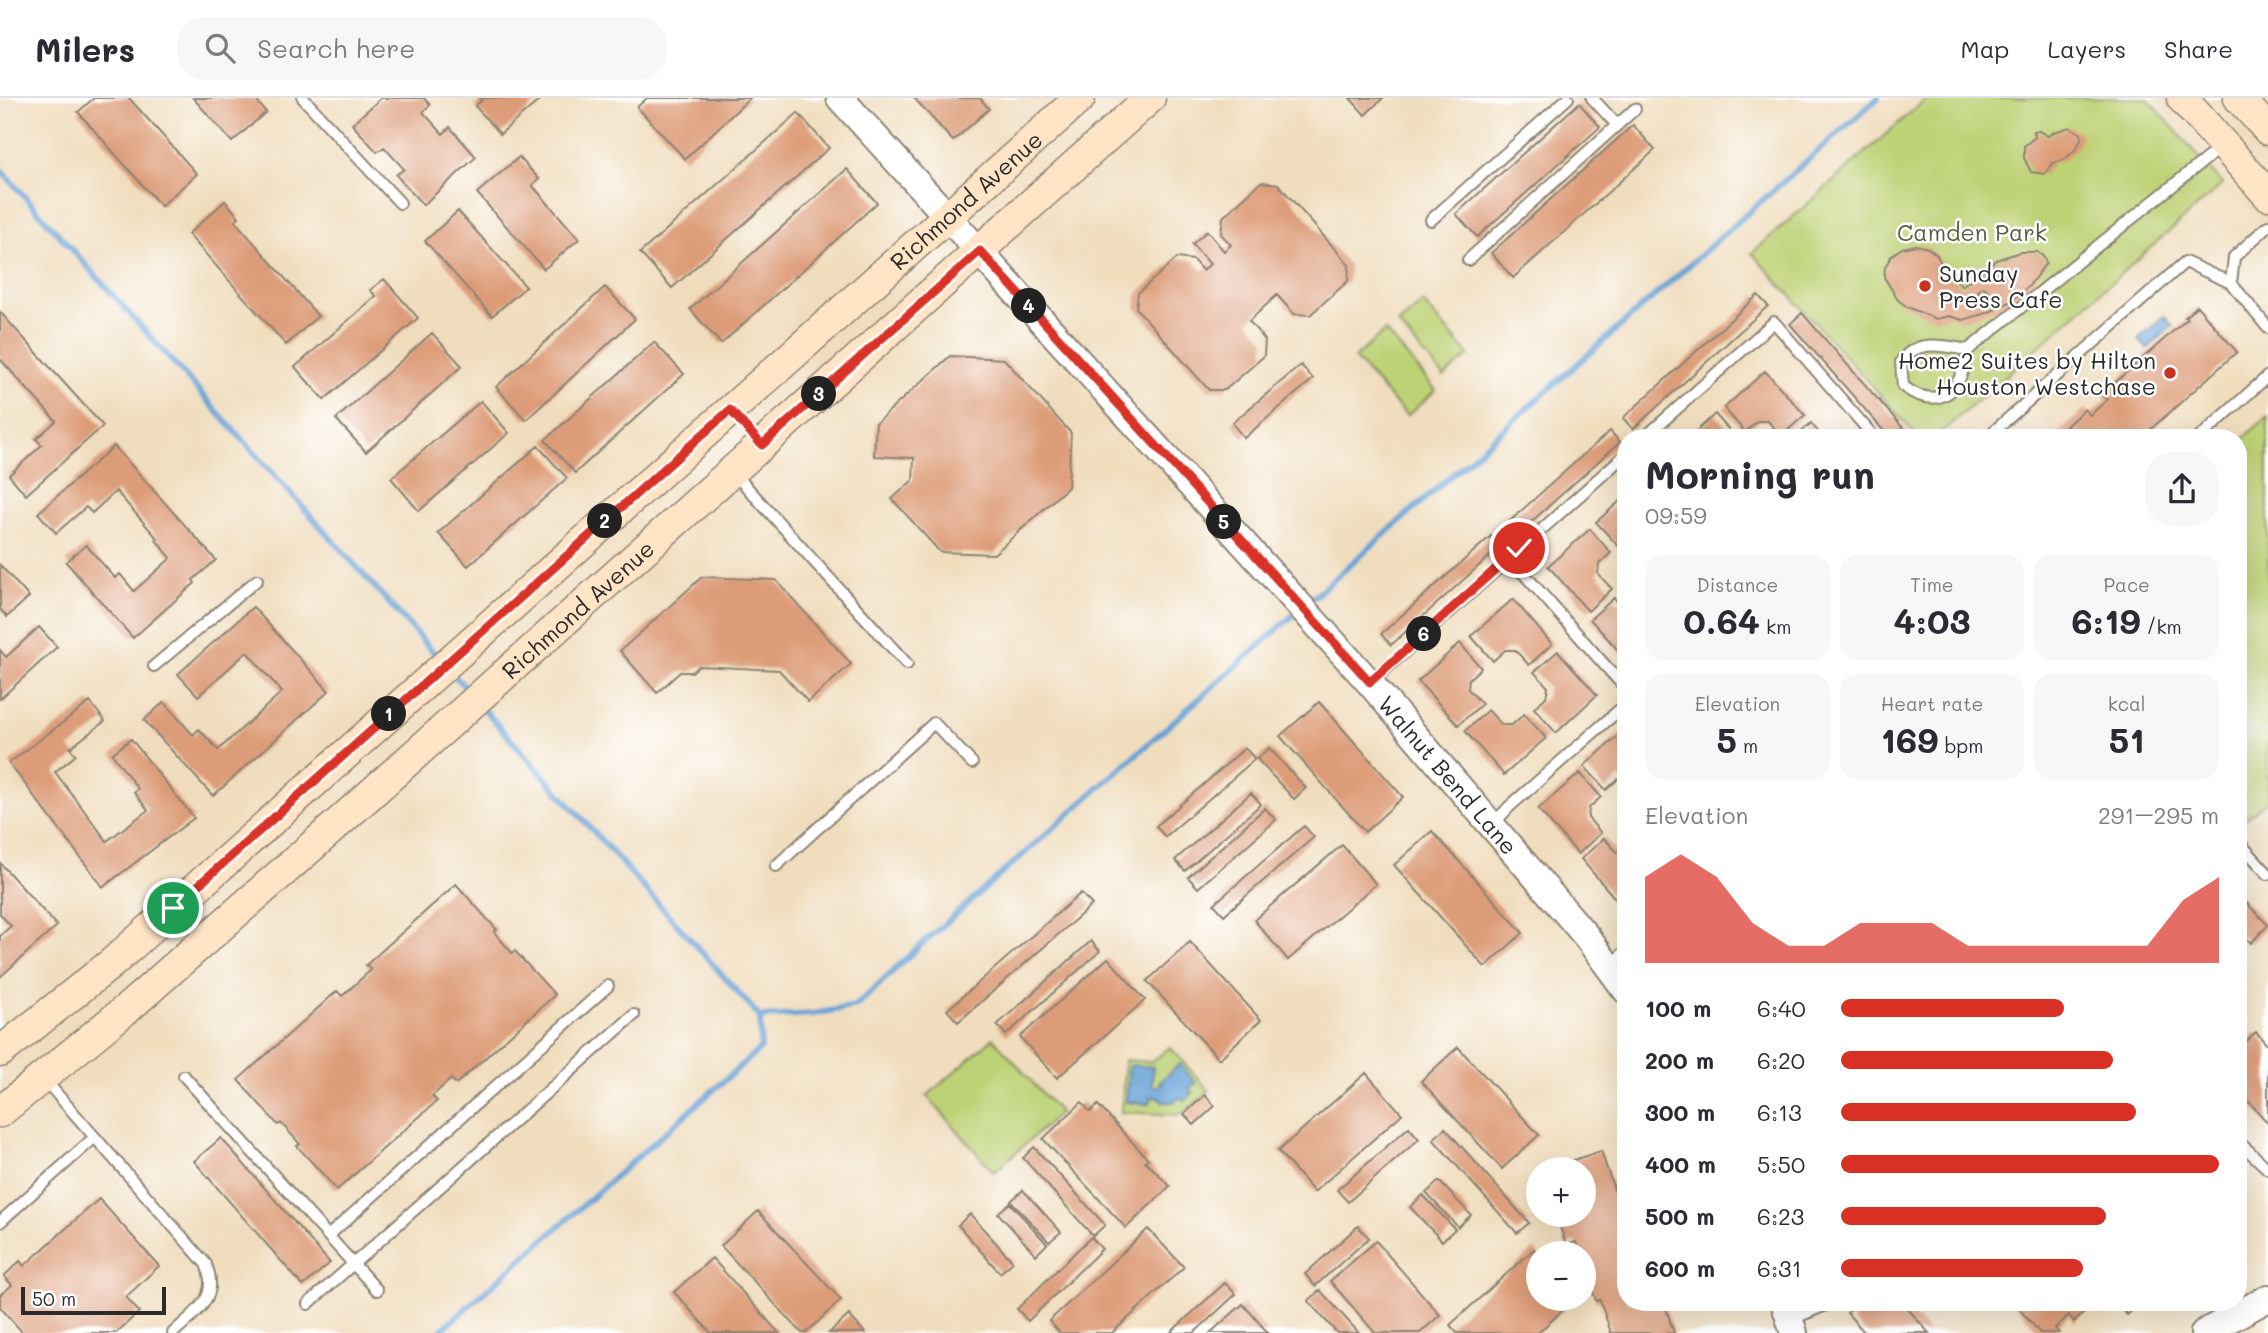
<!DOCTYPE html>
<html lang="en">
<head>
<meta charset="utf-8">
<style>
  :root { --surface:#fff; --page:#f7f7f7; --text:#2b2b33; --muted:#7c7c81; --line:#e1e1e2; --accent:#d93025 }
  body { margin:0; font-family:Mali,sans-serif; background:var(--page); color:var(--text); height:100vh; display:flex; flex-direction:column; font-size:26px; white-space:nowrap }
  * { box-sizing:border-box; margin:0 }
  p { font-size:23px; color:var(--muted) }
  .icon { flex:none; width:38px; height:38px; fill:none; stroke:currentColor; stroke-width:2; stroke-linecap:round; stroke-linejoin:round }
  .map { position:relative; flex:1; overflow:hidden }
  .panel { position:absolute; left:1617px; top:331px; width:630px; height:882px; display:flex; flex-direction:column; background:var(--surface); border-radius:28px; box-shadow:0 7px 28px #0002 }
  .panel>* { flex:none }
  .controls { position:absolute; left:1526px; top:1059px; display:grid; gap:14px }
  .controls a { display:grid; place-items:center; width:70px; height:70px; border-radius:50%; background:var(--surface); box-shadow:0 7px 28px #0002; font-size:35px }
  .scale { position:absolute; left:21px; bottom:18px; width:145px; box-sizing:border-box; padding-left:7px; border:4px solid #2b2b2b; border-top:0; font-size:19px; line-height:24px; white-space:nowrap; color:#2b2b2b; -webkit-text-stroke:5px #fff; paint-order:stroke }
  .pin { position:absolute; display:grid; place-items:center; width:60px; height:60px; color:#fff; margin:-30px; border:4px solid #fff; border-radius:50%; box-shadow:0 2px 7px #0007 }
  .km { position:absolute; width:35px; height:35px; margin:-18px; border-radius:50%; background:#222; color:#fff; font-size:19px; line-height:35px; text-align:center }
  .round { display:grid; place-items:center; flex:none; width:74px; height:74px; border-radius:28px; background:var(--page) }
  .headline { display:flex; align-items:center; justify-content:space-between; height:119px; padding:0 28px }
  h1 { font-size:38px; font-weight:800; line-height:52px }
  .figures { display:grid; grid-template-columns:repeat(3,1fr); gap:10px; height:119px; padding:7px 28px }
  .figures div { display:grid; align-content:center; border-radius:18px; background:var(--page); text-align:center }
  .figures b { font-size:35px; font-weight:800 }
  .figures small { font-size:19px; font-weight:400 }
  .figures p { font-size:19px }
  .chart { height:196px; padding:14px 28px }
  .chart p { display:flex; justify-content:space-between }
  .chart svg { width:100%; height:126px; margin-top:7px; fill:var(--accent); opacity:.7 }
  ul { padding:0 28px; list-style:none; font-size:23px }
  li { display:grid; grid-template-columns:112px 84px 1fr; align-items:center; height:52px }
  li i { height:18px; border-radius:9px; background:var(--accent) }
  header { display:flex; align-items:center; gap:42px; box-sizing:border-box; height:98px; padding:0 35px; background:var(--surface); border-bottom:2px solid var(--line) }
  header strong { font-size:33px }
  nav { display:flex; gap:38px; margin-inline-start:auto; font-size:24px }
  .search { width:490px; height:63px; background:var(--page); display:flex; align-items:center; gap:18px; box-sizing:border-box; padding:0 24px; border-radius:28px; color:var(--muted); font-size:26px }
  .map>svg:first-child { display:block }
</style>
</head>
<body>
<header>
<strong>Milers</strong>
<div class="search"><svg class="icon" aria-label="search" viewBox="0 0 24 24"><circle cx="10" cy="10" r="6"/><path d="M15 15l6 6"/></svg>Search here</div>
<nav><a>Map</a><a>Layers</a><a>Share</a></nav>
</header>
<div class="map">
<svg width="2268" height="1235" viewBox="0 0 2268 1235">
  <rect width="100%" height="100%" fill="#fff"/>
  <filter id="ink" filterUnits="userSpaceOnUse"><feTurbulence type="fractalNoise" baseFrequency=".0143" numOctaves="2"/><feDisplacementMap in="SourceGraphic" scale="14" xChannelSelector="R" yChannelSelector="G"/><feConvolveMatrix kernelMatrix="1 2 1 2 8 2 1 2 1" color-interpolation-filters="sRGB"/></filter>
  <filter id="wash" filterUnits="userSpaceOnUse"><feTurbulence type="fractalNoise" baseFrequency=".00686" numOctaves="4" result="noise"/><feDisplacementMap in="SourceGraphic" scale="28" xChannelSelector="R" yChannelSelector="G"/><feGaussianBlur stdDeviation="1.57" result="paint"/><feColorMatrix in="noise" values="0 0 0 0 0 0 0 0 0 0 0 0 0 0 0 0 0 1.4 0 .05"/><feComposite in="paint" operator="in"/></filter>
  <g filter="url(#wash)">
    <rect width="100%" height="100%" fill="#f0ddbd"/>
    <!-- green -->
    <path fill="#bdd175" stroke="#747e50" stroke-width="2" d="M1927 0H2147L2223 86 1936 339H1918L1752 155Z
      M1423 205 1469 257 1444 279 1398 226Z
      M1385 233 1436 292 1407 318 1354 260Z
      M2268 318V701L2247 720 2238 709V345Z
      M993 940 1060 1015 994 1074 927 998Z
      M1170 949 1209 993 1184 1014 1177 1017 1121 1014 1125 962 1152 964Z"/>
    <!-- water -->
    <path fill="#65a0d5" stroke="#486680" stroke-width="2" d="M2164 218 2173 228 2147 251 2138 241Z
      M1180 966 1196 985 1189 990 1193 995 1185 1003 1180 999 1174 1004H1163L1160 1000 1151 999 1150 1006 1126 1004 1129 967 1153 969 1152 988H1160L1162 987 1159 984Z"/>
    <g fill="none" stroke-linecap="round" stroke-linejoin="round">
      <!-- stream -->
      <path stroke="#65a0d5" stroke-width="6" d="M0 71 440 562
        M1307 505 1878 0
        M450 573 471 596
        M760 919 814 916 856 908 913 854 1296 515
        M438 1235 761 950 760 919 480 607"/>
    </g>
    <g id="blocks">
      <!-- building -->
      <path fill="#dd9c78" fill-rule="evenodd" d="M94 0H129L197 76 161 108 78 14Z
        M193 0H254L266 14 232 44Z
        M381 0H424L430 7 423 14 443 36 450 29 476 59 423 107 396 77 404 71 384 49 377 54 352 26Z
        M480 0H542L500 36 475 8 482 2Z
        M647 0H750L685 61 637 9Z
        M914 0H980L989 11 953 43Z
        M1350 0H1383L1365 17Z
        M1579 5 1600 29 1477 139 1456 116Z
        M798 15 829 50 672 190 640 155Z
        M1633 27 1655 52 1513 180 1491 155Z
        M2070 29 2081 36V41L2076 51 2064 62 2053 65 2045 76 2031 74 2024 60V48L2035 39 2034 33H2039L2048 38 2054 34Z
        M519 59 539 81 532 87 579 141 544 171 477 95Z
        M847 71 877 105 721 246 690 211Z
        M1261 84 1278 86 1349 167 1348 183 1310 217 1294 216 1277 197 1249 223 1265 242 1264 258 1225 292H1209L1136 210 1138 195 1177 160 1193 162 1203 173 1210 166 1192 146 1207 133 1224 153 1231 147 1221 136 1223 119Z
        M225 103 239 119 235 123 318 218 286 247 188 136Z
        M458 113 526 189 492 218 425 143Z
        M1916 147 1928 150 1937 157 1944 172 1949 173 1962 188 1996 162 2020 154H2037L2043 158 2046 165 2028 189 2010 204 1987 215 1963 222 1949 218 1936 221 1907 209 1898 202 1884 179 1885 169 1892 157 1902 150ZM1984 189 1991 196 1988 201 1984 202 1978 196 1980 190Z
        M384 181 418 220 324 302 295 269 376 198 370 192Z
        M605 189 635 221 526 322 496 289Z
        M1758 197 1768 208 1633 331 1623 320Z
        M2197 208 2237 254 2141 340H2053L2085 311 2090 317 2107 302 2102 296 2187 221 2185 219Z
        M0 214 103 328 26 397 9 377 42 347 36 341 56 323 0 261Z
        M1802 215 1912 340H1890L1790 226Z
        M432 235 462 268 366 354 336 321Z
        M654 244 684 276 575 375 545 342Z
        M950 258 1004 261 1071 335 1068 389 994 456 940 454 892 401 913 382 914 360 874 358 876 325Z
        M1301 267 1313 281 1244 340 1232 325Z
        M1765 273 1805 317 1781 338 1768 323H1758L1745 334 1724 310Z
        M481 303 509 335 419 413 391 380Z
        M1715 316 1736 340H1689Z
        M1811 325 1823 340H1795Z
        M1610 333 1620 344 1511 442 1501 431Z
        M114 348 216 462 193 482 195 485 133 540 66 464 86 447 115 480 120 476 134 493 171 460 156 442 158 441 116 393 92 415 86 409 56 435 38 415Z
        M538 348 567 380 468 468 438 435Z
        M1626 398V442L1618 448 1596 424Z
        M1590 431 1611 455 1599 466 1598 476 1612 491 1588 513 1548 468Z
        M1491 438 1500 449 1391 547 1381 536Z
        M0 467 29 499 7 519 0 511Z
        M702 479 776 482 851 566 808 604 779 572 699 568 692 574H680L657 595 620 553Z
        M1614 500 1626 513V561L1590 521Z
        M1513 501 1552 546 1529 567 1515 552H1505L1493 563 1471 538Z
        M253 509 329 593 213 698 144 622 164 604 193 637 199 631 218 652 282 594 247 554 198 598 178 576Z
        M39 529 57 549 0 601V552L6 559Z
        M1460 545 1481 570 1469 581 1468 591 1482 606 1458 627 1418 583Z
        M1558 553 1597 597 1556 635 1534 610 1546 599 1548 589 1534 574Z
        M90 604 105 623 70 650 76 657 55 674 107 743 148 712 134 694 138 691 112 656 131 641 194 720 103 789 9 665Z
        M1319 604 1403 699 1365 734 1280 638Z
        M1488 612 1502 627H1512L1524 616 1546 640 1504 677 1465 633Z
        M1626 631V681H1618L1606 692 1584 668Z
        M1245 650 1255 661 1165 739 1156 728Z
        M1269 650 1306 690 1294 701 1257 661Z
        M1580 675 1601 699 1589 710 1588 720 1601 735 1578 756 1538 711Z
        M1251 695 1261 706 1185 773 1175 762Z
        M1265 710 1276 722 1198 790 1188 779Z
        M1304 728 1314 739 1224 817 1214 806Z
        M1432 733 1523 835 1485 869 1394 767Z
        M1604 740 1618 755H1626V801L1620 806 1581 761Z
        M1342 747 1376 786 1288 862 1254 822Z
        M0 765 57 828 0 879V838L11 828 0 816Z
        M456 786 497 832 494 834 512 855 515 853 555 897 456 986 451 981 432 998 437 1003 337 1092 297 1048 300 1046 281 1025 278 1027 238 982 337 893 342 898 371 872 366 867Z
        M1081 795 1092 807 958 924 947 912Z
        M2238 796 2268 827 2251 845 2243 837 2238 841Z
        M1091 843 1100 853 1006 937 997 927Z
        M1190 844 1261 922 1219 961 1147 883Z
        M1108 860 1145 902 1057 980 1020 939Z
        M2256 934 2268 948V1025L2238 992V950Z
        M1458 949 1539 1037 1502 1071 1421 983Z
        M1366 975 1402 1016 1314 1094 1278 1053Z
        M1205 997 1215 1008 1194 1027 1184 1016Z
        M1082 1004 1090 1014 1098 1007 1148 1061 1145 1063 1170 1088 1126 1130 1043 1041Z
        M1409 1029 1419 1041 1348 1104 1337 1092Z
        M1445 1030 1529 1125 1517 1135 1433 1041Z
        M221 1040 330 1165 303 1188 194 1063Z
        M1034 1049 1105 1127 1093 1138 1023 1060Z
        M1601 1053 1626 1127V1204H1664L1674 1235H1611L1600 1202 1596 1203 1584 1167V1155H1580L1576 1144 1566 1147 1556 1116H1584V1071L1549 1070Z
        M1439 1083 1471 1117 1458 1129 1426 1095Z
        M1023 1092 1061 1134 1049 1144 1011 1103Z
        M1423 1097 1455 1131 1442 1143 1410 1109Z
        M99 1101 159 1168 126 1199 139 1214 116 1235H23L0 1209V1197L12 1187 4 1178 20 1163 24 1168Z
        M1010 1105 1047 1146 1036 1157 998 1115Z
        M758 1113 841 1202 806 1235H802L721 1148Z
        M970 1116 1013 1164 1000 1175 958 1127Z
        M1358 1128 1369 1140 1315 1188 1305 1176Z
        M1148 1131 1184 1169 1112 1235H1060L1049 1223Z
        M1091 1139 1102 1151 1028 1223 1017 1211Z
        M1376 1143 1440 1217 1420 1235H1375L1330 1183Z
        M1534 1151 1538 1156V1200H1576L1538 1235H1457L1450 1227Z
        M712 1160 779 1235H711L674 1194Z
        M1225 1185 1236 1196 1194 1235H1170Z
        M1320 1192 1359 1235H1337L1308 1203Z
        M1859 1204H1902L1929 1235H1865L1847 1215Z
        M2013 1204H2088L2092 1208 2074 1224 2069 1217 2055 1230 2059 1235H2040Z
        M2115 1204H2141L2127 1217Z
        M1243 1206 1268 1235H1210Z
        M849 1217 865 1235H829Z"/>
    </g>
  </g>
  <g filter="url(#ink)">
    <use href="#blocks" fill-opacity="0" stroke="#8e8474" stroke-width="2"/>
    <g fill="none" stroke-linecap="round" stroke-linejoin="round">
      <defs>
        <path id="service" d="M303 0 400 105
          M1592 0 1617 27
          M1431 122 1568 0
          M1468 162 1635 11
          M2231 185 2234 159 2268 128
          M1968 252C1944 248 1916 240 1901 264L1903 288C1920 302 1944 306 1957 285 1963 276 1966 263 1968 252L2221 49
          M1644 340 1774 224 1875 340
          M1992 340 1993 334 2185 164 2231 185 2268 230
          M2199 340 2268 278
          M733 374 907 566
          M1509 459 1626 591
          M154 568 257 482
          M1370 585 1626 356
          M1493 726 1510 708 1626 606
          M2238 743 2268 776
          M776 768 934 625 972 665
          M1609 868 1626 853
          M184 978 377 1192
          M43 980 206 1166C220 1201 196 1213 173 1235
          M2238 1043 2268 1071
          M0 1124 95 1039
          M328 1138 608 888
          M308 1206 634 917
          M1790 1222 1833 1204"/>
        <g id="tertiary">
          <path id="s1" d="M840 0 1370 585 1586 838 1626 892"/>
          <path d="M1784 1204 1794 1235"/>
          <path d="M2204 1235 2268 1200"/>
        </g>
        <g id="secondary">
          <path d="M2182 0 2268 97"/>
          <path d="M2239 0 2268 32"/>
          <path id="s2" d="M0 954 112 865 1080 0"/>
          <path id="s3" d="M0 1014 129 909 327 735 1150 0"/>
        </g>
      </defs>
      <!-- service casing -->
      <use href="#service" stroke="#8e8474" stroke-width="14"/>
      <!-- tertiary casing -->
      <use href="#tertiary" stroke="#8e8474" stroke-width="30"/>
      <!-- secondary casing -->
      <use href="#secondary" stroke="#8e8474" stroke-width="33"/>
      <!-- service -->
      <use href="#service" stroke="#fff" stroke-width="10"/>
      <!-- tertiary -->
      <use href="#tertiary" stroke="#fff" stroke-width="26"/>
      <!-- secondary -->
      <use href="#secondary" stroke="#ffe4c6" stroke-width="30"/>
    </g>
  </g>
  <g fill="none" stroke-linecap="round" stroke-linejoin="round" filter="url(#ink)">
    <defs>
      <path id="route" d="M173 810 730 312 762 347 980 153 1370 584 1519 450"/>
    </defs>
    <!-- route casing -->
    <use href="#route" stroke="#fff" stroke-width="14"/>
    <!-- route -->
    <use href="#route" stroke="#d93025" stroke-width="9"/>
  </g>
  <!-- markers -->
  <g fill="#c8321e" stroke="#fff" stroke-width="2.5">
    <circle cx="1925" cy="188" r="7"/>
    <circle cx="2170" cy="275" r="7"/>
  </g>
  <g text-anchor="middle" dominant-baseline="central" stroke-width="5" stroke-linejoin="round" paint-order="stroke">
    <!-- street labels -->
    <g font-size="23" fill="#2b2b2b" stroke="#fff">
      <text stroke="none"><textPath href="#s2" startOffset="1288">Richmond Avenue</textPath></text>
      <text stroke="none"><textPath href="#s3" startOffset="766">Richmond Avenue</textPath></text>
      <text stroke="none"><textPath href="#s1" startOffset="910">Walnut Bend Lane</textPath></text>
    </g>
    <!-- park labels -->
    <g font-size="23" fill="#575d41" stroke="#fff">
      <text x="1972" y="134">Camden Park</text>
    </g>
    <!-- poi labels -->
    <g font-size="23" fill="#2b2b2b" stroke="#fff" text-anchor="start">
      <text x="1939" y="175">Sunday<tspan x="1939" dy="26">Press Cafe</tspan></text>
      <text x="2156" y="262" text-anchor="end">Home2 Suites by Hilton<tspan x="2156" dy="26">Houston Westchase</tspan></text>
    </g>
  </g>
</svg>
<div class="controls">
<a>+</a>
<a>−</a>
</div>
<div class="scale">50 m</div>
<div class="pin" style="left:173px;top:810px;background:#1e9e55"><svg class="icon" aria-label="arrive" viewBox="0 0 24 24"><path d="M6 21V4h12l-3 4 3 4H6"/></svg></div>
<div class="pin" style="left:1519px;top:450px;background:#d93025"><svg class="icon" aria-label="check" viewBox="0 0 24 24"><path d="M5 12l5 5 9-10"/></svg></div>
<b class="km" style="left:389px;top:616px">1</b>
<b class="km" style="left:605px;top:423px">2</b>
<b class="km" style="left:819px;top:296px">3</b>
<b class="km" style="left:1029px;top:208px">4</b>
<b class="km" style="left:1224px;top:424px">5</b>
<b class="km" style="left:1424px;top:536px">6</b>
<section class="panel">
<div class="headline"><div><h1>Morning run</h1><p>09:59</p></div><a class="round"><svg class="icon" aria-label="share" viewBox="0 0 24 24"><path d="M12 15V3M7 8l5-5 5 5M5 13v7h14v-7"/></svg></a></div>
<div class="figures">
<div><p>Distance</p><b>0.64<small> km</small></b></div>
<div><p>Time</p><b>4:03</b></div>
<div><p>Pace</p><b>6:19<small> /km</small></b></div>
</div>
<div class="figures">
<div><p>Elevation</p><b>5<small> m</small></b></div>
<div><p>Heart rate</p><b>169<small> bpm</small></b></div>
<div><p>kcal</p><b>51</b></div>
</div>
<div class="chart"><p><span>Elevation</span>291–295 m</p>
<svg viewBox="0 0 160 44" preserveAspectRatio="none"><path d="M0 44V14L10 6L20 14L30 30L40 38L50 38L60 30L70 30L80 30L90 38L100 38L110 38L120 38L130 38L140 38L150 22L160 14V44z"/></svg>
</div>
<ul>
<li><b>100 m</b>6:40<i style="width:59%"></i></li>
<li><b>200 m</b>6:20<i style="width:72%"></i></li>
<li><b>300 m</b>6:13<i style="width:78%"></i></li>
<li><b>400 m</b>5:50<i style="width:100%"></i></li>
<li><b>500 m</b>6:23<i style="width:70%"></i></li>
<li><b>600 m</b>6:31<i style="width:64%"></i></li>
</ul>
</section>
</div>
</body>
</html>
